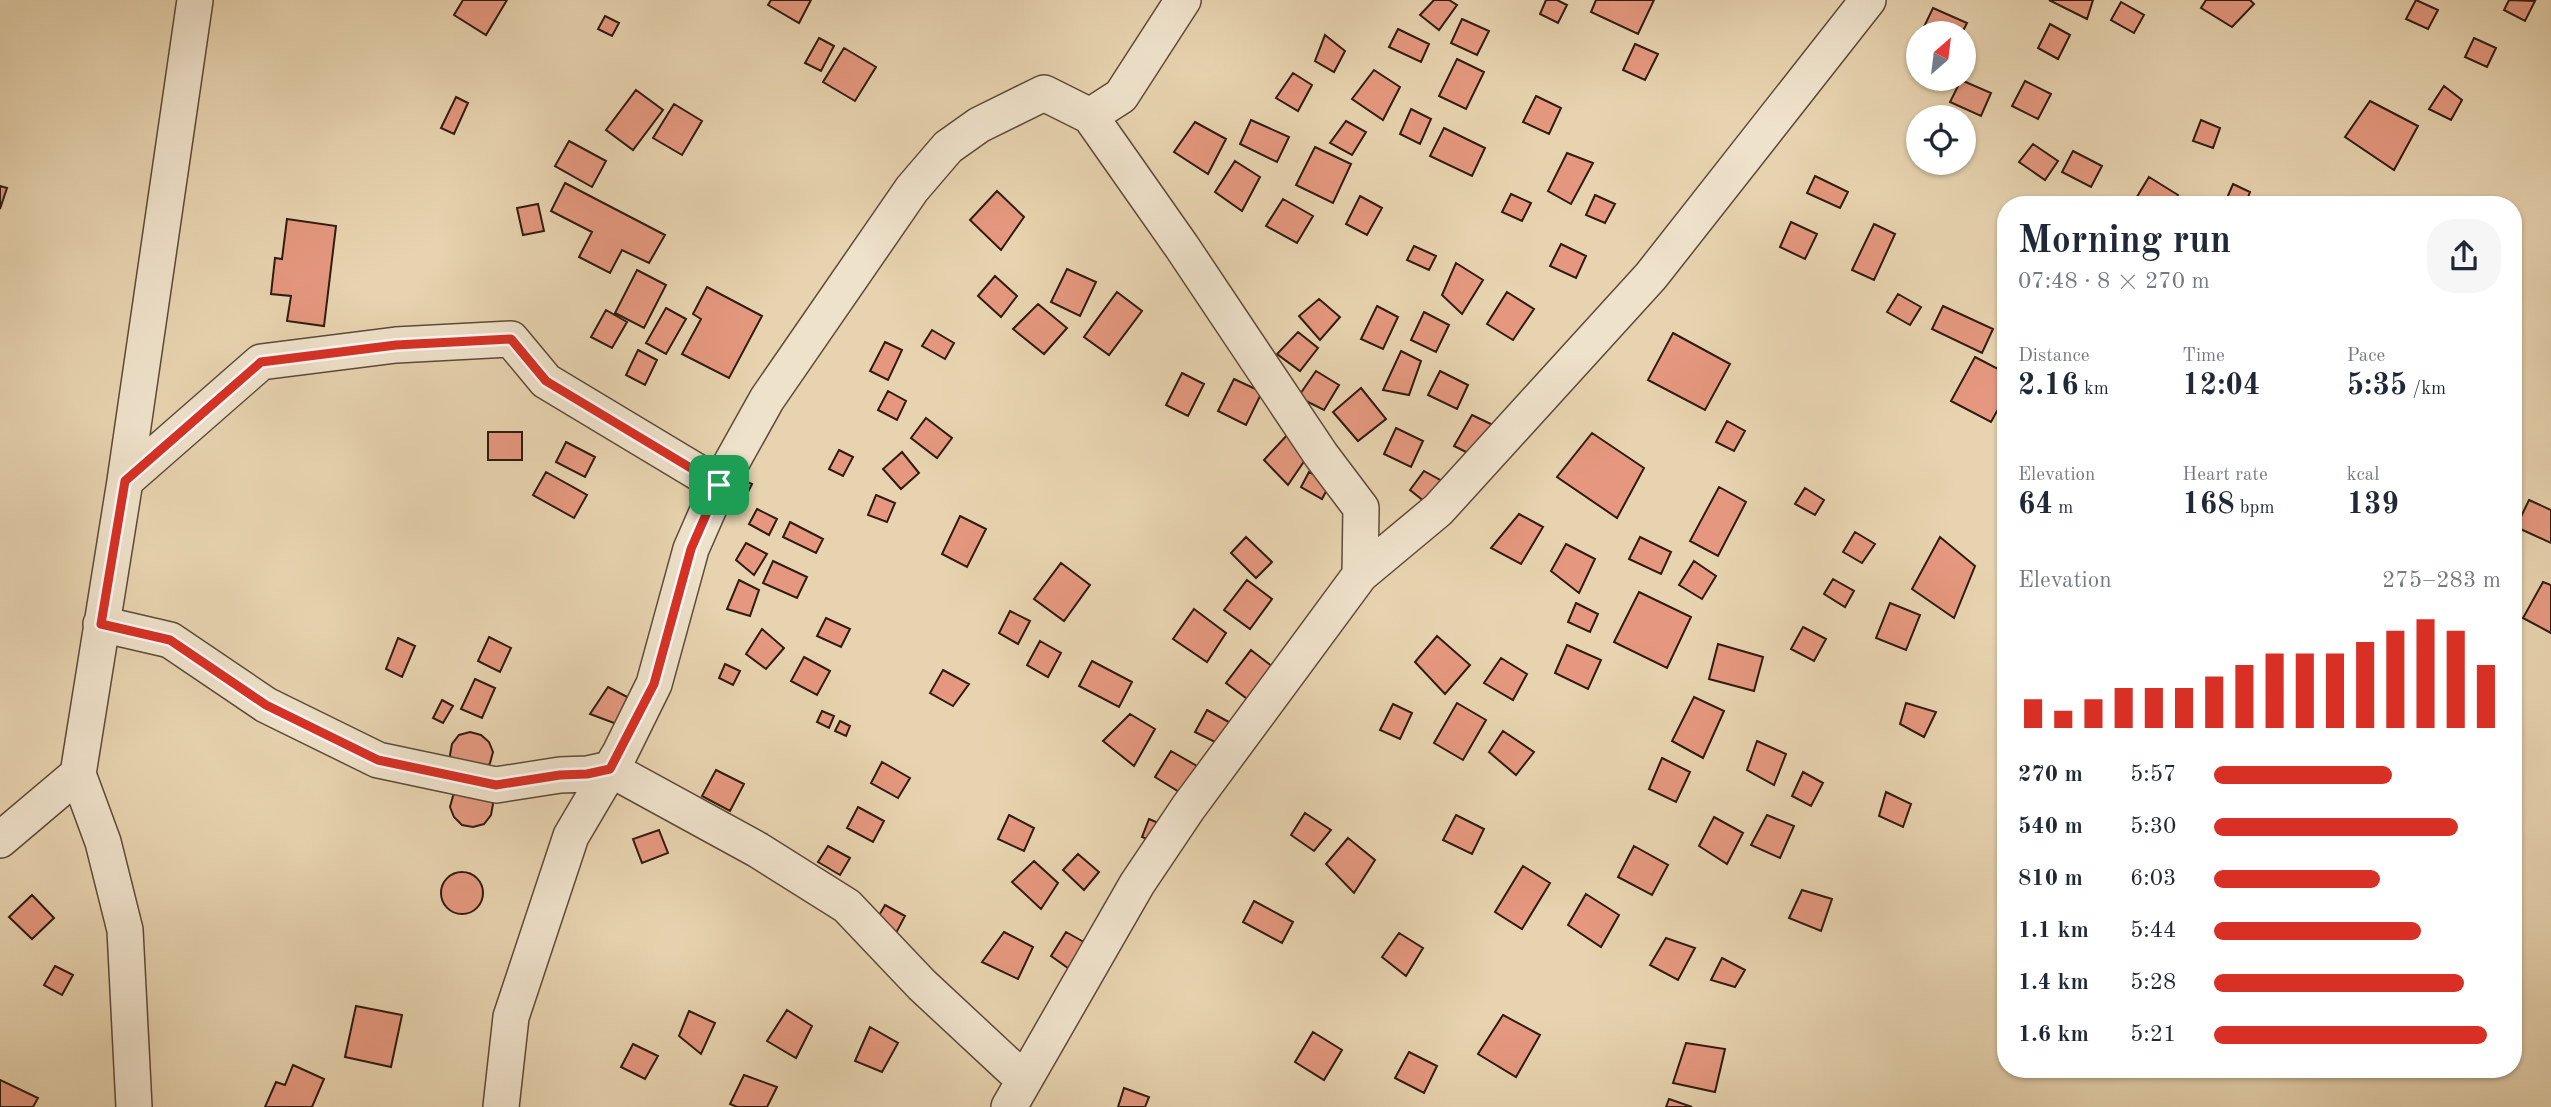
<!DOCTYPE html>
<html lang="en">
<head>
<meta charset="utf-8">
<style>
  :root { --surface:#fff; --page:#f6f6f7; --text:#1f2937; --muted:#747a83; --accent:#d93025 }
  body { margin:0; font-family:"Old Standard TT",serif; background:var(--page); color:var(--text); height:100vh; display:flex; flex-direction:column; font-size:26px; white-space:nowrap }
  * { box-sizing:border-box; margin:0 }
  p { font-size:23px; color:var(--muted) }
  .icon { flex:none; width:38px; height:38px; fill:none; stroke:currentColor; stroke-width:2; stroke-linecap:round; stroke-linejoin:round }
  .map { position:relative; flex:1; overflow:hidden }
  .sheet { position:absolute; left:1997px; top:196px; width:525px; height:882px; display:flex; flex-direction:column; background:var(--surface); border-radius:28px; box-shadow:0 2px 5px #0004 }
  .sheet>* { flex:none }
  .needle { width:46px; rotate:28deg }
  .controls { position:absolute; left:1906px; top:21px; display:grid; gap:14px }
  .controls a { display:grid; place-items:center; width:70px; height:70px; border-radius:50%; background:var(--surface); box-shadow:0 2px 5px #0004; font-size:35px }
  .pin { position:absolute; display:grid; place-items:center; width:60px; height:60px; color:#fff; margin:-30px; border-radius:14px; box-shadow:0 4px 10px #0006 }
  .round { display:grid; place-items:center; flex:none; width:74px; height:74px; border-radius:28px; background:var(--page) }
  .summary { display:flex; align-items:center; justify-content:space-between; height:119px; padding:0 21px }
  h1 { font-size:38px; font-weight:700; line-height:52px }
  .metrics { display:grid; grid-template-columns:repeat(3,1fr); gap:10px; height:119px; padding:7px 21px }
  .metrics div { display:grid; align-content:center }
  .metrics b { font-size:30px; font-weight:700 }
  .metrics small { font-size:19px; font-weight:400 }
  .metrics p { font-size:19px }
  .chart { height:196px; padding:14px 21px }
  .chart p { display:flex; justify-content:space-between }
  .chart svg { width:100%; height:126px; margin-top:7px; stroke:var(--accent); stroke-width:6 }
  ul { padding:0 21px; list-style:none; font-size:23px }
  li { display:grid; grid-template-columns:112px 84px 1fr; align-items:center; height:52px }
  li i { height:18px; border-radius:9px; background:var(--accent) }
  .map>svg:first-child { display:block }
</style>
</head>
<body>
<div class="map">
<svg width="2551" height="1107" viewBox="0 0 2551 1107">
  <rect width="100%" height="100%" fill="#e7d3af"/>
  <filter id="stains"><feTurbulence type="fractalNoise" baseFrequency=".00286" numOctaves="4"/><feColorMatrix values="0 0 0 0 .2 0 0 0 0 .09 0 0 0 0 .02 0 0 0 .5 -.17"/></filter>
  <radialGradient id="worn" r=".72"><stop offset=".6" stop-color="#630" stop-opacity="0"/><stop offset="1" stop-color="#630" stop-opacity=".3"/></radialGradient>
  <!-- building -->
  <path fill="#e5987f" stroke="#301b0f" stroke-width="2" d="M463 0H507L486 35 454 15Z
    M771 0H811L799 23 768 5Z
    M1434 0H1449L1457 5 1439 30 1420 15Z
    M1546 0H1557L1567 5 1558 23 1540 14Z
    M1596 0H1654L1638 34 1591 12Z
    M2049 0H2093L2087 19Z
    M2206 0H2250L2254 4 2232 27 2201 8Z
    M2416 0 2438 10 2428 29 2406 19Z
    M2509 0 2535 1 2525 21 2504 10Z
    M2121 2 2144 15 2134 33 2111 20Z
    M1933 8 1967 23 1962 33H1921Z
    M605 16 619 23 612 36 598 29Z
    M1462 19 1489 31 1477 55 1451 43Z
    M2050 24 2070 35 2058 59 2038 48Z
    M1398 29 1429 44 1421 62 1389 47Z
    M1325 35 1345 51 1334 72 1315 61Z
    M819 38 834 46 821 71 805 63Z
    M2474 38 2496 48 2487 67 2465 57Z
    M1635 44 1658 54 1645 80 1623 70Z
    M844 48 876 67 855 101 823 82Z
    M1457 59 1484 72 1466 109 1439 96Z
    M1374 70 1400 87 1383 120 1352 99Z
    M1293 73 1312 85 1298 111 1276 98Z
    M1961 80 1991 93 1981 116 1950 102Z
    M2025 81 2051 94 2038 119 2012 106Z
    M2444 86 2462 100 2451 120 2429 109Z
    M636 90 663 110 633 150 606 130Z
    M1536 96 1561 108 1549 134 1523 122Z
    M456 97 468 103 454 134 441 128Z
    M2370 101 2418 126 2394 170 2345 137Z
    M674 104 702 121 682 155 653 138Z
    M1411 109 1431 119 1420 144 1400 134Z
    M1251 120 1289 137 1277 162 1240 144Z
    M2201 120 2220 128 2213 148 2193 141Z
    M1346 121 1366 132 1352 155 1330 143Z
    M1195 122 1226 139 1208 174 1174 152Z
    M1444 128 1485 148 1472 176 1430 156Z
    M569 141 606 161 592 187 555 166Z
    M2033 144 2058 161 2045 180 2019 162Z
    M1315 147 1351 164 1333 203 1296 185Z
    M2073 151 2102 166 2091 187 2062 172Z
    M1567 153 1593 163 1571 204 1548 191Z
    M1235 161 1260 177 1242 211 1215 192Z
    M1815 176 1848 192 1840 208 1807 193Z
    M2149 177 2178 195 2172 205H2132Z
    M565 183 665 235 649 263 622 250 610 273 579 257 592 232 551 211Z
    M2233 184 2250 192 2245 205H2224Z
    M0 186 7 188 0 209Z
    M997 191 1024 217 1001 250 970 220Z
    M1511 194 1531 203 1522 221 1502 212Z
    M1595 195 1615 204 1605 223 1586 215Z
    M1360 196 1382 208 1367 235 1346 224Z
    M1283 199 1313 216 1297 243 1266 226Z
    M538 204 544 231 523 235 517 208Z
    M287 219 336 226 324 326 287 321 291 296 271 294 275 258 282 259Z
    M1791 222 1817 234 1805 259 1780 247Z
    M1874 224 1895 234 1874 280 1852 270Z
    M1561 244 1586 256 1576 278 1550 266Z
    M1414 246 1436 256 1429 270 1407 260Z
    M1456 263 1483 280 1462 314 1442 295Z
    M1067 269 1096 282 1080 316 1051 302Z
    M637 270 666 285 644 328 615 313Z
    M995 276 1017 296 1001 317 978 296Z
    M707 287 762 316 729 378 682 354 701 319 693 314Z
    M1117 292 1142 311 1109 355 1084 337Z
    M1507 292 1534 309 1513 340 1487 324Z
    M1898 294 1921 307 1910 325 1887 312Z
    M1319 299 1340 317 1320 340 1299 316Z
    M1038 304 1067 328 1044 354 1013 329Z
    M1377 306 1398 317 1383 349 1361 339Z
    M1943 306 1993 329 1982 353 1932 329Z
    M666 308 686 319 666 354 646 343Z
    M606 310 627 322 612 348 591 337Z
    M1424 312 1449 325 1436 352 1411 340Z
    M932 330 954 343 945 359 922 346Z
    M1298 332 1318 348 1300 371 1277 354Z
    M1673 333 1730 364 1705 410 1648 380Z
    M885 342 902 350 888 380 870 371Z
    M638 350 657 360 645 385 626 375Z
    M1401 351 1421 361 1409 395 1383 390Z
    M1975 357 2006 373V395L1991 422 1951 401Z
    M1316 371 1339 385 1324 410 1298 397Z
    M1440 371 1468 385 1457 409 1428 395Z
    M1182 373 1204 384 1188 416 1166 405Z
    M1234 379 1262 392 1246 425 1218 411Z
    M1361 388 1386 419 1358 441 1333 412Z
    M888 391 906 401 897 420 878 410Z
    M1472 415 1495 426 1476 457 1454 446Z
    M926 418 952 438 937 458 911 438Z
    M1727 421 1745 431 1734 451 1716 442Z
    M1396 428 1423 441 1411 467 1384 454Z
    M488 432H522V460H488Z
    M1592 433 1644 468 1617 518 1557 477Z
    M1288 434 1307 457 1288 485 1264 460Z
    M566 442 595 457 585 477 556 462Z
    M839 450 853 457 843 476 829 469Z
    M902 452 919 473 901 489 883 469Z
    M1424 471 1442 481 1430 506 1410 490Z
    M546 472 587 495 574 518 533 495Z
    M1309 472 1330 484 1322 499 1301 487Z
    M734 476 752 484 744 500 727 491Z
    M1719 487 1746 502 1718 556 1690 541Z
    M1805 488 1824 500 1815 515 1795 504Z
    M876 495 895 503 887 522 868 515Z
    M2529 500 2551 510V543L2516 527Z
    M757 509 777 519 769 535 749 524Z
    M1519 514 1543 527 1521 564 1491 548Z
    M960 516 986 529 967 567 942 554Z
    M790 522 823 539 816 553 783 537Z
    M1855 532 1875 544 1862 563 1843 552Z
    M1246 537 1272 562 1256 578 1231 553Z
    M1640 537 1671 552 1661 574 1629 559Z
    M1940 537 1975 566 1954 618 1912 589Z
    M746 543 767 554 754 575 736 560Z
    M1566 544 1595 559 1579 593 1551 571Z
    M773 561 807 577 797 598 763 583Z
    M1694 561 1716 576 1702 599 1679 585Z
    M1061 563 1090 585 1064 621 1034 599Z
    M1833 579 1854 591 1845 607 1824 594Z
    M739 580 759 590 750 616 727 609Z
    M1247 580 1272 599 1250 629 1224 610Z
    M2543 582 2551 585V633L2523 618Z
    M1639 592 1691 617 1667 668 1614 642Z
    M1576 603 1598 614 1590 632 1568 622Z
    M1890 603 1920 615 1906 650 1876 638Z
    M1194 609 1226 633 1207 662 1173 639Z
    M1010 611 1030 621 1018 644 999 633Z
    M826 618 850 629 841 647 817 636Z
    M1803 627 1826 639 1814 661 1791 649Z
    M762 629 784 648 766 669 746 654Z
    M1437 636 1470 665 1445 694 1415 662Z
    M489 637 511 648 500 672 478 661Z
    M398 638 415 646 402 677 386 669Z
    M1040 641 1061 653 1048 677 1027 665Z
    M1718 644 1763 657 1754 691 1709 679Z
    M1567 645 1601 660 1588 689 1555 673Z
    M1251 650 1277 670 1254 704 1226 683Z
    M804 657 830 671 817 695 791 681Z
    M1501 658 1527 674 1513 700 1484 683Z
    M1092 661 1132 682 1119 707 1079 686Z
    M725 664 740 671 733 685 719 678Z
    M943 670 969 684 953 706 930 693Z
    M475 679 495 688 482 718 461 709Z
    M608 687 635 701 622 726 590 714Z
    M1694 697 1724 711 1703 758 1672 741Z
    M442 700 453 706 443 723 433 718Z
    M1457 703 1486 720 1463 760 1434 743Z
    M1906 703 1936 712 1924 737 1900 724Z
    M1393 704 1412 713 1400 739 1380 730Z
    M1207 710 1238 727 1227 748 1195 732Z
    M822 711 834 716 829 728 817 722Z
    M1130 714 1155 729 1134 766 1103 741Z
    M840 721 850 726 846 736 835 731Z
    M1503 731 1534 752 1516 775 1489 752Z
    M470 732 481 735 489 742 493 752 490 763 484 772 453 766 450 755 452 744 459 735Z
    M1757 741 1786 754 1774 785 1747 770Z
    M1171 751 1197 766 1181 793 1155 777Z
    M1662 758 1690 772 1676 802 1649 789Z
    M882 762 910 778 898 798 871 783Z
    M716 770 744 784 730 811 702 796Z
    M1803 772 1823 783 1811 806 1792 796Z
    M460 787 490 793 493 804 491 815 484 824 473 827 462 825 454 817 450 807 453 796Z
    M1886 792 1911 804 1903 827 1879 816Z
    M858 807 884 821 873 842 847 828Z
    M1305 813 1331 830 1314 851 1291 835Z
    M1009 815 1034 828 1024 851 998 839Z
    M1456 815 1484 829 1472 854 1443 840Z
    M1767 815 1794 826 1780 858 1751 845Z
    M1714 817 1743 833 1727 864 1699 846Z
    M1149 819 1168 827 1160 845 1142 837Z
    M659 830 668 853 642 863 633 839Z
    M1348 838 1375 860 1354 893 1326 864Z
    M828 846 850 858 840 875 818 862Z
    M1634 846 1668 865 1652 895 1618 877Z
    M1078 854 1099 872 1084 890 1063 870Z
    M1034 861 1058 883 1041 909 1012 882Z
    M1523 866 1550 883 1522 929 1495 912Z
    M441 893a21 21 0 1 1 42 0a21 21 0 1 1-42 0Z
    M1802 890 1832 899 1821 931 1789 918Z
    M1586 894 1619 915 1601 947 1568 925Z
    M32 895 54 918 32 939 9 917Z
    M1254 901 1293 922 1282 943 1243 922Z
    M885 905 905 916 895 935 874 924Z
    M1004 932 1033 947 1018 979 982 962Z
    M1066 932 1091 946 1075 973 1051 956Z
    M1399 933 1423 948 1406 976 1382 957Z
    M1666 938 1695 948 1678 980 1650 965Z
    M1722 958 1745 970 1735 987 1711 980Z
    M55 966 73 975 62 995 44 985Z
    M356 1006 402 1015 391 1067 345 1057Z
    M787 1010 812 1026 796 1058 767 1041Z
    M689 1011 715 1023 701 1054 679 1036Z
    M1503 1015 1540 1035 1516 1077 1478 1054Z
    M870 1027 898 1043 882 1072 855 1061Z
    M1313 1032 1342 1050 1324 1080 1295 1062Z
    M1686 1043 1725 1049 1715 1092 1673 1083Z
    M633 1044 658 1056 645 1079 621 1067Z
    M1409 1052 1437 1066 1424 1093 1395 1078Z
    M293 1065 324 1079 312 1107H265L276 1082 285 1085Z
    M744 1075 777 1087 767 1107H737L730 1104Z
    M0 1080 38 1098 33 1107H0Z
    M1124 1088 1149 1097 1145 1107H1118Z
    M1669 1099 1692 1107H1666Z"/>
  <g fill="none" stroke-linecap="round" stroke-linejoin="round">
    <defs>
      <path id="street" d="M1090 116 1182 247 1321 455 1361 508 1360 575
        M125 481 261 362 396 345 511 339 546 381 719 485
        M101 624 170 640 266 705 378 760 496 785 560 775 587 774 610 769 758 850 847 906 922 985 1023 1079
        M78 774 103 842 125 930 134 1107
        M0 840 78 774 125 481 195 0
        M501 1107 511 1017 571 836 620 753 654 684 691 549 719 485 767 399 912 189 948 147 979 125 1044 93 1090 116 1121 96 1183 0
        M1009 1107 1137 884 1188 808 1360 575 1438 510 1651 276 1868 0"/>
    </defs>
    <!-- street casing -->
    <use href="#street" stroke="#5e4937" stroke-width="38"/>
    <!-- street -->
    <use href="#street" stroke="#efe2cb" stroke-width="35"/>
  </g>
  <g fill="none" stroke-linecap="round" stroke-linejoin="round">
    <defs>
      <path id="route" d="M511 339 546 381 719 485 691 549 654 684 610 769 587 774 560 775 496 785 378 760 266 705 170 640 101 624 125 481 261 362 396 345Z"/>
    </defs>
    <!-- route casing -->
    <use href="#route" stroke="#fff" stroke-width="14"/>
    <!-- route -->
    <use href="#route" stroke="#d93025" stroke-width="9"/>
  </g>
  <rect width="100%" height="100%" filter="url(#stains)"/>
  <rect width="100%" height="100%" fill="url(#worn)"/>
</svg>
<div class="controls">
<a><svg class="needle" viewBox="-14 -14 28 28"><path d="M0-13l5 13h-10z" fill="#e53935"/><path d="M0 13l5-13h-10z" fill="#747a83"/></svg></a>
<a><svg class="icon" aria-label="locate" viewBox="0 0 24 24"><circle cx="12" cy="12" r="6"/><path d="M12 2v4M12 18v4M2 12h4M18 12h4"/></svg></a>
</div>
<div class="pin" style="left:719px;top:485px;background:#1e9e55"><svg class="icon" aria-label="arrive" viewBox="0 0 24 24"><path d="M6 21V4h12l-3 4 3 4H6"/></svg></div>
<section class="sheet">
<div class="summary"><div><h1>Morning run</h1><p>07:48 · 8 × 270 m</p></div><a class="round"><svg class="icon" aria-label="share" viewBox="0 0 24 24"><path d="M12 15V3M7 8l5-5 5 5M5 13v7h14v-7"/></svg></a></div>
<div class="metrics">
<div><p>Distance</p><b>2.16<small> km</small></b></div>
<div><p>Time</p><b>12:04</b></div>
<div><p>Pace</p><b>5:35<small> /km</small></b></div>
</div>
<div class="metrics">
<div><p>Elevation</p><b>64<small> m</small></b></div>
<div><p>Heart rate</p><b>168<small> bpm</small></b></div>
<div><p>kcal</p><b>139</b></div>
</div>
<div class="chart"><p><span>Elevation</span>275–283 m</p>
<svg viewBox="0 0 160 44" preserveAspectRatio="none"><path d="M5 44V34M15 44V38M25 44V34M35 44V30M45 44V30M55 44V30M65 44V26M75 44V22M85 44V18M95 44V18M105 44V18M115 44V14M125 44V10M135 44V6M145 44V10M155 44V22"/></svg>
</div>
<ul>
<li><b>270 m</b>5:57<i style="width:62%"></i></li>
<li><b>540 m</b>5:30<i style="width:85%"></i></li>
<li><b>810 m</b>6:03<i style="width:58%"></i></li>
<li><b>1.1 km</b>5:44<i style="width:72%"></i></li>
<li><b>1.4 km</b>5:28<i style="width:87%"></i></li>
<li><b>1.6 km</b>5:21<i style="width:95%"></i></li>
</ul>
</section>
</div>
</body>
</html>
